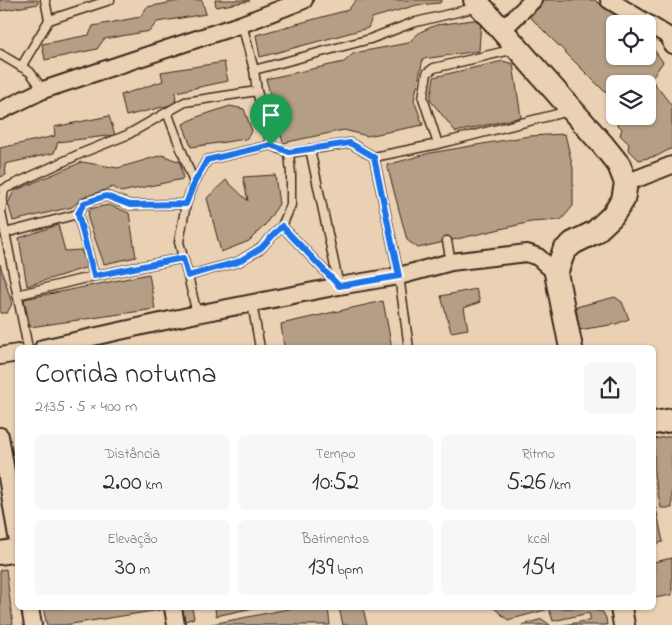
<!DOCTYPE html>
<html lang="pt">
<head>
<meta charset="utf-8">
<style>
  :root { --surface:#fff; --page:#f7f7f7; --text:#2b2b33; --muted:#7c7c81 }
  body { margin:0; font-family:"Indie Flower",sans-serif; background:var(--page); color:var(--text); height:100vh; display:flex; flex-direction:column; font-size:19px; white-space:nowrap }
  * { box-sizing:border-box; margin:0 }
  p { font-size:16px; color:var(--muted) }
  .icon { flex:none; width:28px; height:28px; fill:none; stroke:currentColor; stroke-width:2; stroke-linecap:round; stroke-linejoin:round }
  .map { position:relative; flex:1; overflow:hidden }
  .drawer { position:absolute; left:15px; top:345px; width:641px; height:265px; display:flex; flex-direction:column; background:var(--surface); border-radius:8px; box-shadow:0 1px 4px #0004 }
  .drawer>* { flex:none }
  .controls { position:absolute; left:606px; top:15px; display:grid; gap:10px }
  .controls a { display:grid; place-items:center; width:50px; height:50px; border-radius:8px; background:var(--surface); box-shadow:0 1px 4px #0004; font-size:25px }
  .pin { position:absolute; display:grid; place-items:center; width:42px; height:42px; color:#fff; margin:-51px -21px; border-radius:50% 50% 50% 0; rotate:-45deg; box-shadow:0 0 5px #0007 }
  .pin .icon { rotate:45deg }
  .round { display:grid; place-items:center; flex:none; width:52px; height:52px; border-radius:8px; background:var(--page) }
  .summary { display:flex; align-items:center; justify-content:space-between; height:85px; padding:0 20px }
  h1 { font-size:28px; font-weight:600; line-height:38px }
  .figures { display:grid; grid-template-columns:repeat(3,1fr); gap:8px; height:85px; padding:5px 20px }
  .figures div { display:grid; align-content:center; border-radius:8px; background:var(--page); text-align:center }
  .figures b { font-size:25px; font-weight:600 }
  .figures small { font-size:14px; font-weight:400 }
  .figures p { font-size:14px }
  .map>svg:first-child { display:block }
</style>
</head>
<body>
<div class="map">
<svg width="672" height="625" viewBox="0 0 672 625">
  <rect width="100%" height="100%" fill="#ebd1b3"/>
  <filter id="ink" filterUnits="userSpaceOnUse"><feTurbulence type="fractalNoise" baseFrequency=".02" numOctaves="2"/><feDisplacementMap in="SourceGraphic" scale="10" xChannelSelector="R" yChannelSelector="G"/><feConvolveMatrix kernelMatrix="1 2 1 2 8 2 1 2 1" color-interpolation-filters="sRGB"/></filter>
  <g filter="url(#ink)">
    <!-- building -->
    <path fill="#b49e85" stroke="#3b2a1e" d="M0 0H38V4L0 11Z
      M184 0H202L206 14 157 22 150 31 104 39 97 49 45 60 42 44 89 35 93 26 140 17 147 7Z
      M215 0H249L250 1 216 7Z
      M356 0H442L440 3 417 5 372 18 368 28 260 57 256 35 348 10Z
      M543 0H595L626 24H615V56H648V42L663 62 651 79 672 106V148L657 156 639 160 628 149 629 144 620 135 622 129 609 116 615 108V116H648V84H615V105L607 94 527 14Z
      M481 19 479 51 423 59 414 100 423 125 367 136 344 130 283 143 266 79 344 62 354 53 408 43 420 32 436 25Z
      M503 61 513 64 521 117 456 132 430 100 434 77Z
      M224 62 228 81 176 92 175 104 126 116 121 95 163 81 161 72Z
      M230 106 244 109 252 131 246 139 191 147 183 124 197 117Z
      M109 116 115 135 58 142 54 153 5 164 6 175 0 177V148L55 136 54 127Z
      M565 134 573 168V206L561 220 531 222 418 248 407 240 387 165 430 153 529 136Z
      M162 155 180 162 183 179 121 192 113 187 82 198 72 207 13 221 8 203 14 191 82 162 118 168Z
      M275 175 279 204 265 225 249 241 221 252 207 198 226 180 248 201 243 177Z
      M109 205 129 213 136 257 104 264 88 219 89 209Z
      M58 225 65 251 81 250 88 267 27 286 19 238Z
      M0 264 12 304 7 313H0Z
      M149 274 155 309 30 327 24 299Z
      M476 289 480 302 464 308 468 329 451 332 441 296Z
      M615 297 622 302 629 319 616 324 579 330 576 307Z
      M383 301 392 348H284L281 324Z
      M672 436V508H661L654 475V439Z
      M656 508 663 542 654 544V509Z
      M672 558V595L654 598V562Z
      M6 569 13 624 0 625V570Z
      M43 608H166V609L65 625H47Z
      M182 608H192L194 618 185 621Z
      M215 608H253L216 616Z
      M293 608H328L330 625H207Z
      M339 608H363L367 625H343Z
      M494 608H595L596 611H602L606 618 607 625H564L591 620 589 613 553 621 549 609 508 620Z
      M542 619 550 625H522Z"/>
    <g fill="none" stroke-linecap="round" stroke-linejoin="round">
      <defs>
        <path id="service" d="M45 0 49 20
          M0 54 30 72 43 90
          M21 67 49 20 110 0
          M254 70 370 39 412 23 478 7
          M167 112 194 183
          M438 144 423 98 427 73 434 68 515 49
          M271 145 289 153 350 143 374 157 399 276 409 348
          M310 149 339 286
          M374 157 438 144 569 111
          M78 214 94 276
          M282 226 291 205V174L289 153
          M5 233 78 214 84 203 106 196 130 205 186 204
          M447 241 451 262
          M188 276 208 270 238 262 261 248 282 226 339 286
          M17 295 94 276 183 258
          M252 303 260 348
          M197 314 188 276 179 242 186 204 194 183 207 160 271 145 257 91
          M28 348 1 212 4 189 82 153 127 135 185 102 257 91 254 70 242 24"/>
        <path id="minor" d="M609 0 670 37 672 45
          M502 30 533 0
          M0 111 43 90 242 24 304 0
          M626 183 672 165
          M43 348 197 314 339 286 399 276 451 262 527 253 538 257 556 273
          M0 356 18 353
          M0 436 18 542
          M30 608 33 625
          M173 608 176 625"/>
        <path id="tertiary" d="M621 608 624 625"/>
        <path id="secondary" d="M475 0 603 145 619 165 626 183 623 200 612 216 595 232 573 243 564 251 556 273 571 348
          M654 423 672 420
          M0 553 18 550"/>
      </defs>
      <!-- service casing -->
      <use href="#service" stroke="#3b2a1e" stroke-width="11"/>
      <!-- minor casing -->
      <use href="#minor" stroke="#3b2a1e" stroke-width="20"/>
      <!-- tertiary casing -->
      <use href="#tertiary" stroke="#3b2a1e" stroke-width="24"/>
      <!-- secondary casing -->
      <use href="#secondary" stroke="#3b2a1e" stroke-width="26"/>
      <!-- service -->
      <use href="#service" stroke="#ebd1b3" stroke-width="8"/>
      <!-- minor -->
      <use href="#minor" stroke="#ebd1b3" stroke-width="16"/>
      <!-- tertiary -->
      <use href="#tertiary" stroke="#ebd1b3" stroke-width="20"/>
      <!-- secondary -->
      <use href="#secondary" stroke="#ebd1b3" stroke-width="22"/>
    </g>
  </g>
  <g fill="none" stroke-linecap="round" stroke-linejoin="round" filter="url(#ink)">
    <defs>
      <path id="route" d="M350 143 374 157 399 276 339 286 282 226 261 248 238 262 208 270 188 276 183 258 94 276 78 214 84 203 106 196 130 205 186 204 194 183 207 160 271 145 289 152Z"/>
    </defs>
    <!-- route casing -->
    <use href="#route" stroke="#fff" stroke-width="10"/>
    <!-- route -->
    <use href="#route" stroke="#1a73e8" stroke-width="6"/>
  </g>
</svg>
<div class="controls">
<a><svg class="icon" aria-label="locate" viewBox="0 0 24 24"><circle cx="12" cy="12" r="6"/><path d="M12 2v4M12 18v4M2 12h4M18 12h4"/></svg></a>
<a><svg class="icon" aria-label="layers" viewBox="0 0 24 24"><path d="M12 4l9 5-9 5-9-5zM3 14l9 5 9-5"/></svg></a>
</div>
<div class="pin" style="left:271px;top:145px;background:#1e9e55"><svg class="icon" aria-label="arrive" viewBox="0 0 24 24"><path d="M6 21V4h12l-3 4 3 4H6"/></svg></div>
<section class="drawer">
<div class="summary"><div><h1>Corrida noturna</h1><p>21:35 · 5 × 400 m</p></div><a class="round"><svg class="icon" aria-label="share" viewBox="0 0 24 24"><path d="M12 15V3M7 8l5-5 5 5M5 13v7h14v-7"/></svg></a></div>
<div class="figures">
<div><p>Distância</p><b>2.00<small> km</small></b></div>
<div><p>Tempo</p><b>10:52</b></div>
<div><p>Ritmo</p><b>5:26<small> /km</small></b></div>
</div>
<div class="figures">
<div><p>Elevação</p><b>30<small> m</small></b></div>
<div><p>Batimentos</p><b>139<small> bpm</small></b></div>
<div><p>kcal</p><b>154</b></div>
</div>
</section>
</div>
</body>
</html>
